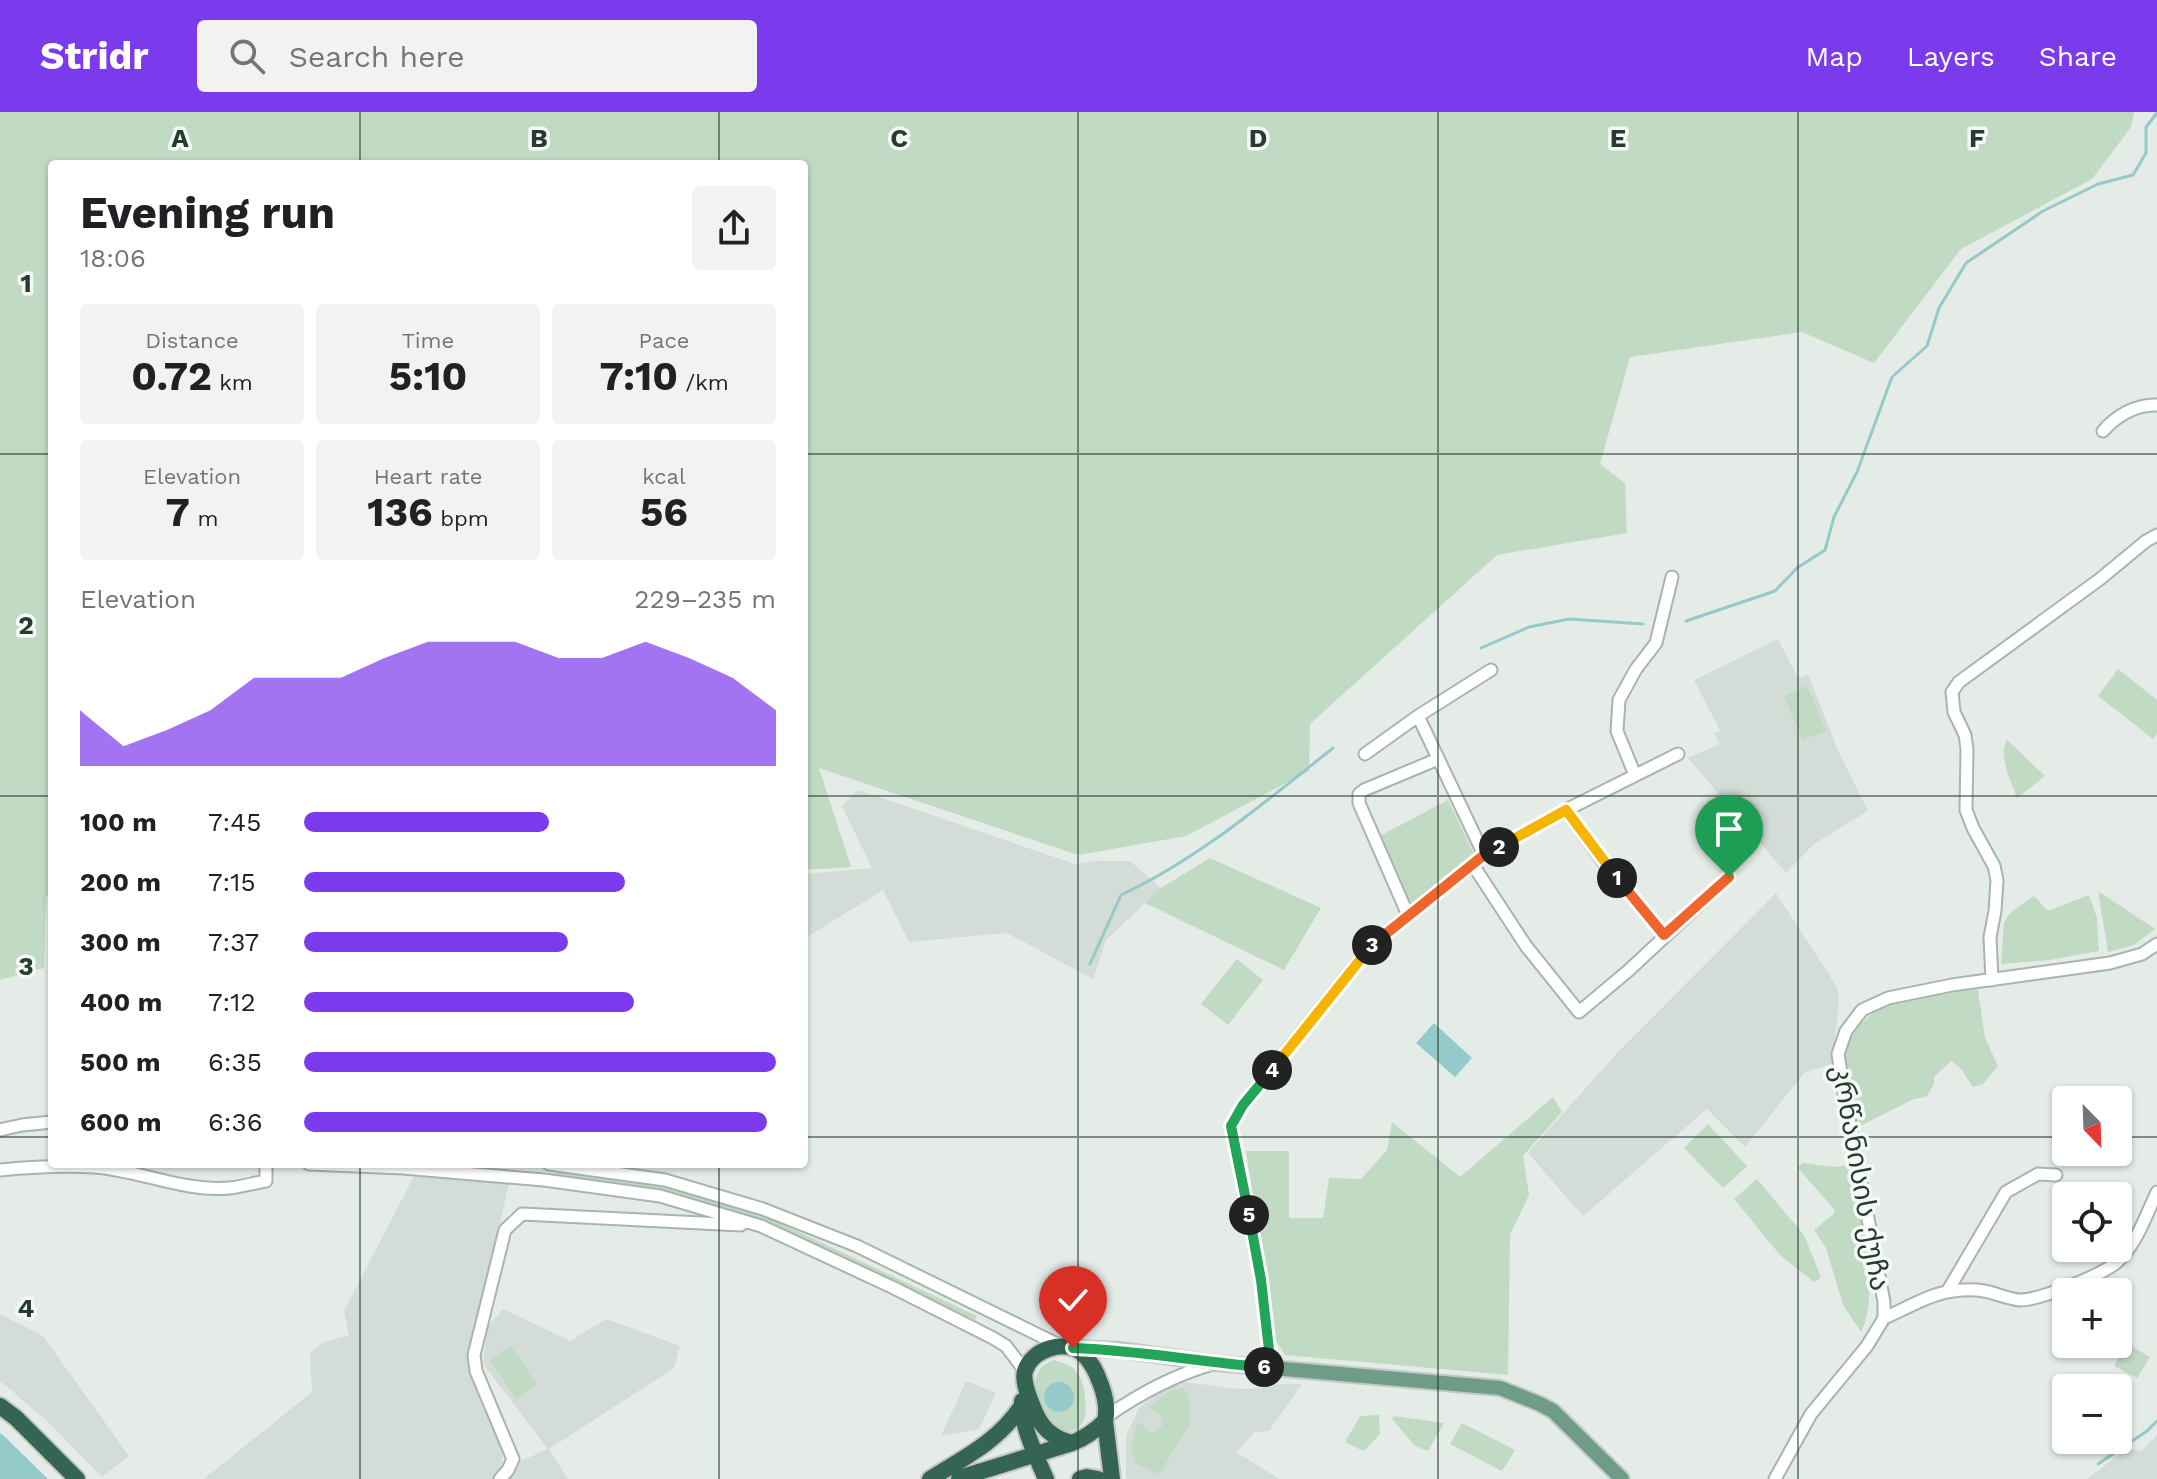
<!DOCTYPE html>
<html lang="en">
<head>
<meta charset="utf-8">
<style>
  :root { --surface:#fff; --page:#f2f2f2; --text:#202124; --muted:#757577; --accent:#7c3aed }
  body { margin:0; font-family:"Work Sans","Noto Sans Georgian",sans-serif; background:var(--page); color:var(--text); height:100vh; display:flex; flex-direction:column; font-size:30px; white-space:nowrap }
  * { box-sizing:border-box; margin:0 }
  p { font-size:26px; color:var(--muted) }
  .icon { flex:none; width:44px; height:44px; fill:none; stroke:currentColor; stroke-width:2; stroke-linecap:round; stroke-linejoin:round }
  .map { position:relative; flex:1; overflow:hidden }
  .details { position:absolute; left:48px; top:48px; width:760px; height:1008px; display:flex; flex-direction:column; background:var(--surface); border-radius:8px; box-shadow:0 2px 6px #0004 }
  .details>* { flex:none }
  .needle { width:52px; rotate:157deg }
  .buttons { position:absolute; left:2052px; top:974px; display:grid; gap:16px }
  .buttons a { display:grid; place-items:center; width:80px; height:80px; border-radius:8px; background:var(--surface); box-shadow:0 2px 6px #0004; font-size:40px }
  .pin { position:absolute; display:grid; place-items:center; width:68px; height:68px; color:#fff; margin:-82px -34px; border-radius:50% 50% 50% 0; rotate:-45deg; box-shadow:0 0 8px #0007 }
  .pin .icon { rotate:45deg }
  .km { position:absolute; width:40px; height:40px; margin:-20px; border-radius:50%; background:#222; color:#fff; font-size:22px; line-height:40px; text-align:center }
  .round { display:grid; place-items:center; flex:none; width:84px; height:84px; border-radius:8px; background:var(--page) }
  .overview { display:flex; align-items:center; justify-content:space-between; height:136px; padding:0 32px }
  h1 { font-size:44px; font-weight:700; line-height:60px }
  .metrics { display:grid; grid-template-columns:repeat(3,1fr); gap:12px; height:136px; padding:8px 32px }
  .metrics div { display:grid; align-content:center; border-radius:8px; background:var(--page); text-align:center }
  .metrics b { font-size:40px; font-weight:700 }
  .metrics small { font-size:22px; font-weight:400 }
  .metrics p { font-size:22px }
  .chart { height:224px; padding:16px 32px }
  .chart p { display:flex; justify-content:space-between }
  .chart svg { width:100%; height:144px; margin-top:8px; fill:var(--accent); opacity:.7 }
  ul { padding:0 32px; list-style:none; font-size:26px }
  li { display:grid; grid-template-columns:128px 96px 1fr; align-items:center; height:60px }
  li i { height:20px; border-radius:10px; background:var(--accent) }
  header { display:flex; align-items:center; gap:48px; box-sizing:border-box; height:112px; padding:0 40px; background:var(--accent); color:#fff }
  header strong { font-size:38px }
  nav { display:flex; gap:44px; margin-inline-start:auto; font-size:28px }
  .search { width:560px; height:72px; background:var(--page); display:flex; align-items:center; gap:20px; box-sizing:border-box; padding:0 28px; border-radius:8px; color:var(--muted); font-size:30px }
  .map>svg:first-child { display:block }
</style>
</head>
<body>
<header>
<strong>Stridr</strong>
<div class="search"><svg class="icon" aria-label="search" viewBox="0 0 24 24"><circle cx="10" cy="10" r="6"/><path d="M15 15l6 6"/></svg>Search here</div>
<nav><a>Map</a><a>Layers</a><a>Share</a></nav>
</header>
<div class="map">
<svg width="2157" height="1367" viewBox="0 0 2157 1367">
  <rect width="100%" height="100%" fill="#e5ece7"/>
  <!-- built -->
  <path fill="#d3dcd6" d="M1778 527 1798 566 1808 562 1836 634 1868 699 1814 732 1786 761 1688 646 1720 632 1714 621 1720 618 1694 568Z
    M858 678 1075 752 1097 749H1130L1161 776 1106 828 1093 867 1007 821 909 830 883 778 804 827V762L872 756 842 694Z
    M1776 781 1837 875 1839 889 1832 952 1805 960 1745 1035 1707 997 1583 1104 1528 1041 1618 940Z
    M414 1064 509 1070 470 1252 479 1283 503 1336 501 1358 548 1337 483 1252 487 1215 503 1197 570 1229 606 1207 680 1234 674 1256 549 1337 568 1367H204L312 1280 310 1241 319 1233 330 1228 349 1224 344 1199Z
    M0 1202 43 1224 129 1344 102 1365 45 1307 0 1269Z
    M966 1269 996 1281 979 1317 941 1324Z
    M1186 1270 1238 1277 1262 1276 1279 1272H1302L1269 1319 1255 1320 1236 1340 1279 1367H1126V1324L1139 1296 1160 1278Z
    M2157 1323V1367H2088V1366L2128 1336 2142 1339Z"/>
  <!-- green -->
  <path fill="#c0dac3" d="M0 0H2134L2131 15 2092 67 1961 137 1874 251 1802 220 1630 245 1600 352 1625 371 1627 421 1497 443 1310 612 1309 659 1186 724 1078 743 819 656 851 755 804 758V52H52V783L46 785 44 856 0 868Z
    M2118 557 2157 588V621L2153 627 2098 584Z
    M1807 574 1826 619 1803 628 1784 584Z
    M2007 628 2045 664 2017 686C2011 668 1998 646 2007 628Z
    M1448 688 1476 746 1409 795 1378 725Z
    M1210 746 1321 796 1284 858 1145 791 1161 776Z
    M2098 779 2155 817 2134 833 2108 840Z
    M2089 783 2097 806 2099 839 2050 848 2001 852 2004 810 2011 800 2034 784 2048 799Z
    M1237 847 1263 868 1228 913 1201 892Z
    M1970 878H1978L1985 926 1998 954 1983 972 1973 975 1961 957 1951 949 1934 965V972L1926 985 1914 987 1862 1013 1857 1012C1853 993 1844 961 1846 943 1849 918 1873 896 1896 890Z
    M1553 985 1562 1000 1523 1044 1529 1083 1510 1122 1508 1263 1285 1243 1274 1226 1246 1039H1289V1106H1323L1329 1066 1361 1067 1387 1038 1392 1010 1460 1065Z
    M1708 1012 1747 1054 1723 1076 1684 1036Z
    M1803 1051 1835 1055 1847 1053C1859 1096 1882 1179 1861 1220L1843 1193 1826 1136 1814 1118 1835 1101 1834 1097 1797 1055Z
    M556 1059 664 1074 755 1101 782 1112 977 1204 975 1208 901 1172 761 1108 661 1077 556 1063Z
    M1757 1067 1804 1123 1821 1165 1814 1170 1780 1143 1734 1087Z
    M2126 1231 2150 1245 2137 1266 2114 1254Z
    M511 1234 537 1273 516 1287 490 1248Z
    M1055 1248C1061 1251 1068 1252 1073 1256 1082 1264 1084 1275 1085 1286 1089 1313 1078 1323 1052 1320 1043 1299 1019 1257 1055 1248Z
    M1183 1276C1193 1285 1188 1300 1190 1312L1159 1362 1135 1351 1131 1335 1137 1311H1142C1145 1322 1155 1323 1162 1314 1165 1302 1156 1302 1149 1296L1170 1279Z
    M1379 1303 1380 1322 1365 1338H1361L1345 1330 1360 1304Z
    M1394 1304 1444 1311 1428 1339 1415 1334 1392 1307Z
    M1462 1311 1515 1338 1502 1359 1450 1332Z"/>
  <!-- water -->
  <path fill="#94cac9" d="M1434 911 1472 946 1455 965 1416 931Z
    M1044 1285a15 15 0 1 1 30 0a15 15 0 1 1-30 0Z
    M0 1321 4 1324 48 1367H0Z"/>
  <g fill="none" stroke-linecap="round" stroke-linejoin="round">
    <!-- stream -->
    <path stroke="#94cac9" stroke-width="3" d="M1686 509 1775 479 1797 456 1825 438 1834 405 1857 360 1892 265 1927 234 1939 196 1966 151 2043 99 2098 72 2133 63 2146 41V15L2157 1
      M1481 536 1529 515 1569 507 1643 512
      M1090 852 1121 783C1200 746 1266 689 1333 636
      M2098 1352 2147 1319 2157 1309"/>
    <defs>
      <path id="minor" d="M2103 319C2116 304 2136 292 2157 293
        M1418 604 1491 558
        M1365 642 1418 604 1484 743
        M1635 663 1617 619 1619 588 1636 557 1656 531 1672 465
        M1566 698 1605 752 1664 823
        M1473 753 1526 834 1579 900 1628 859 1729 765
        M1408 803 1359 691V682L1364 678 1438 647
        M1992 868 1990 825 1995 799 1997 768 1994 754 1973 716 1966 698 1967 637 1965 623 1954 600 1952 580 1959 570 2100 467 2146 429 2157 423
        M0 1018 22 1013 52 1010
        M309 1052 403 1056 544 1068 660 1084 761 1114 894 1176 993 1226 1006 1234 1025 1259
        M549 1052 665 1068 763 1097 857 1134 1061 1234
        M0 1058C31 1055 62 1053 94 1055 139 1058 183 1080 229 1076 241 1075 254 1071 266 1069V1052
        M1947 1180 2006 1080 2038 1062 2056 1063
        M1884 1206C1904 1198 1925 1184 1947 1180 1958 1178 1972 1177 1984 1179 1996 1181 2007 1187 2020 1188 2040 1188 2102 1163 2117 1150 2137 1132 2146 1103 2157 1080
        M1271 1255 1261 1168 1231 1014 1243 993 1368 837 1408 803 1484 743 1566 698 1678 642
        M1106 1305C1139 1282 1174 1263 1213 1252
        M500 1367 508 1358 513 1347 476 1259 474 1243 505 1118 522 1102 741 1113
        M1775 1367 1811 1302 1867 1234 1884 1206V1190L1844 981 1838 942 1846 919 1862 898 1888 886 1952 873 2110 851 2142 842 2157 832"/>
      <path id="major" d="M1073 1236 1120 1238 1215 1251 1500 1276 1540 1292 1553 1299 1622 1367"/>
      <path id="highway" d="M1022 1289C1020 1311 1037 1346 1046 1367
        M0 1294 16 1306 77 1367
        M1105 1309 1112 1367
        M930 1367C965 1345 997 1330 1021 1295
        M959 1367 966 1364 1072 1331C1085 1326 1095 1319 1105 1309 1108 1297 1105 1284 1101 1273 1097 1261 1091 1249 1082 1241 1064 1227 1032 1237 1025 1259 1022 1270 1029 1284 1033 1295 1040 1314 1051 1326 1072 1331
        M1080 1367 1087 1365 1098 1367"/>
    </defs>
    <!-- minor casing -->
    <use href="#minor" stroke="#a8b4ad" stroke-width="15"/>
    <!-- major casing -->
    <use href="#major" stroke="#c2c8c6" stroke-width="18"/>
    <!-- highway casing -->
    <use href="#highway" stroke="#c2c8c6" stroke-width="20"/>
    <!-- minor -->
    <use href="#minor" stroke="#fff" stroke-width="11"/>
    <!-- major -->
    <use href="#major" stroke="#6f9c89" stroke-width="14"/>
    <!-- highway -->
    <use href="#highway" stroke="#356453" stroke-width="16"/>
  </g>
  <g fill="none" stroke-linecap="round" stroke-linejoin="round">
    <defs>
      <path id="split-1" d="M1617 766 1664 823 1729 765"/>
      <path id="split-2" d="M1499 735 1566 698 1617 766"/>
      <path id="split-3" d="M1372 833 1484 743 1499 735"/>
      <path id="split-4" d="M1272 958 1372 833"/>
      <path id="split-5" d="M1249 1103 1231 1014 1243 993 1272 958"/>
      <path id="split-6" d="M1249 1103 1261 1168 1271 1255H1264"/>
      <path id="split-7" d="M1073 1236C1137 1238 1200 1250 1264 1255"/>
    </defs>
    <!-- split-1 casing -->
    <use href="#split-1" stroke="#fff" stroke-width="16"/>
    <!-- split-2 casing -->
    <use href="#split-2" stroke="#fff" stroke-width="16"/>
    <!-- split-3 casing -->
    <use href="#split-3" stroke="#fff" stroke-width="16"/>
    <!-- split-4 casing -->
    <use href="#split-4" stroke="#fff" stroke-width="16"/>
    <!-- split-5 casing -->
    <use href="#split-5" stroke="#fff" stroke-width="16"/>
    <!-- split-6 casing -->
    <use href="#split-6" stroke="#fff" stroke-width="16"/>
    <!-- split-7 casing -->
    <use href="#split-7" stroke="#fff" stroke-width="16"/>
    <!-- split-1 -->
    <use href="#split-1" stroke="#f0652b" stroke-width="10"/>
    <!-- split-2 -->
    <use href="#split-2" stroke="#f5b400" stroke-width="10"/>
    <!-- split-3 -->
    <use href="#split-3" stroke="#f0652b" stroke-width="10"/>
    <!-- split-4 -->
    <use href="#split-4" stroke="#f5b400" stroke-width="10"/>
    <!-- split-5 -->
    <use href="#split-5" stroke="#22a559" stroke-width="10"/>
    <!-- split-6 -->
    <use href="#split-6" stroke="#22a559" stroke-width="10"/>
    <!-- split-7 -->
    <use href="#split-7" stroke="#22a559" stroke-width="10"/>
  </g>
  <!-- grid -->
  <path fill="none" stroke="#263c32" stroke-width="2" stroke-opacity="0.55" d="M360 0V52M719 0V52M1078 0V1367M1438 0V1367M1798 0V1367M0 342H52M804 342H2157M0 684H52M804 684H2157M0 1025H52M804 1025H2066M2118 1025H2157M360 1052V1367M719 1052V1367"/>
  <g text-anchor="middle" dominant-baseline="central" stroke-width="7" stroke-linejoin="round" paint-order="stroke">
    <!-- street labels -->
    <g font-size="28" fill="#263c32" stroke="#f5f9f6">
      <text transform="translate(1861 1066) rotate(80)">კრწანისის ქუჩა</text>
    </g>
  </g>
  <g font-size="26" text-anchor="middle" font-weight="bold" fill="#263c32" stroke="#f5f9f6" stroke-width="7" stroke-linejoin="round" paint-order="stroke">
    <text x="180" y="35">A</text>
    <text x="539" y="35">B</text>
    <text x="899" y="35">C</text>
    <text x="1258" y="35">D</text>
    <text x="1618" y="35">E</text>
    <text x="1977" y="35">F</text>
    <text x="26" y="180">1</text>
    <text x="26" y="522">2</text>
    <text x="26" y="863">3</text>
    <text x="26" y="1205">4</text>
  </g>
</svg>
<div class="buttons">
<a><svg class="needle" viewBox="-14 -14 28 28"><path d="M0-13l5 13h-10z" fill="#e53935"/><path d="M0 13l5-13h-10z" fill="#757577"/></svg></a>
<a><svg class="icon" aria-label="locate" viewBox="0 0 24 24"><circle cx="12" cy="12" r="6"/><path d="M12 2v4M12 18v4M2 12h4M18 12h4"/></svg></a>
<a>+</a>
<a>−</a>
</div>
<div class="pin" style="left:1729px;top:765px;background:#1e9e55"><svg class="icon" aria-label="arrive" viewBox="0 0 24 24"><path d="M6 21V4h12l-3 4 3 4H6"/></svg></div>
<div class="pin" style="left:1073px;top:1236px;background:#d93025"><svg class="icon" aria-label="check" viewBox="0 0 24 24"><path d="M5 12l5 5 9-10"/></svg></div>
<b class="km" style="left:1617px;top:766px">1</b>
<b class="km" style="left:1499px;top:735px">2</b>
<b class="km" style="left:1372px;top:833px">3</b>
<b class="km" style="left:1272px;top:958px">4</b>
<b class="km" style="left:1249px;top:1103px">5</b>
<b class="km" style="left:1264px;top:1255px">6</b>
<section class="details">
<div class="overview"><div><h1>Evening run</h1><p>18:06</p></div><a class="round"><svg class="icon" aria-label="share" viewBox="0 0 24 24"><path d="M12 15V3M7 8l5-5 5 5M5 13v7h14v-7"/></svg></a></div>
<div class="metrics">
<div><p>Distance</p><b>0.72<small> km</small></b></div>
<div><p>Time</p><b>5:10</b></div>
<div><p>Pace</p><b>7:10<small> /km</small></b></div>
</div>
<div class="metrics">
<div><p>Elevation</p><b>7<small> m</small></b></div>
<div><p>Heart rate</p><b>136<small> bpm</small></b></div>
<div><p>kcal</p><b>56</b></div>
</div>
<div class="chart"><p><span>Elevation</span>229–235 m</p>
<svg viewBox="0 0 160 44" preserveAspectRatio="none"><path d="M0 44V27L10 38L20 33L30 27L40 17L50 17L60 17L70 11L80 6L90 6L100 6L110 11L120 11L130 6L140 11L150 17L160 27V44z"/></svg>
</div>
<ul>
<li><b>100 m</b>7:45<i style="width:52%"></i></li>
<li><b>200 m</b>7:15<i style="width:68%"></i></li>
<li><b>300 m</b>7:37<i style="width:56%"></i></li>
<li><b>400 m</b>7:12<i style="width:70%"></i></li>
<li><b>500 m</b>6:35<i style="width:100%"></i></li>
<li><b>600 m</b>6:36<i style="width:98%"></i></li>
</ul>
</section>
</div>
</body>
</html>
